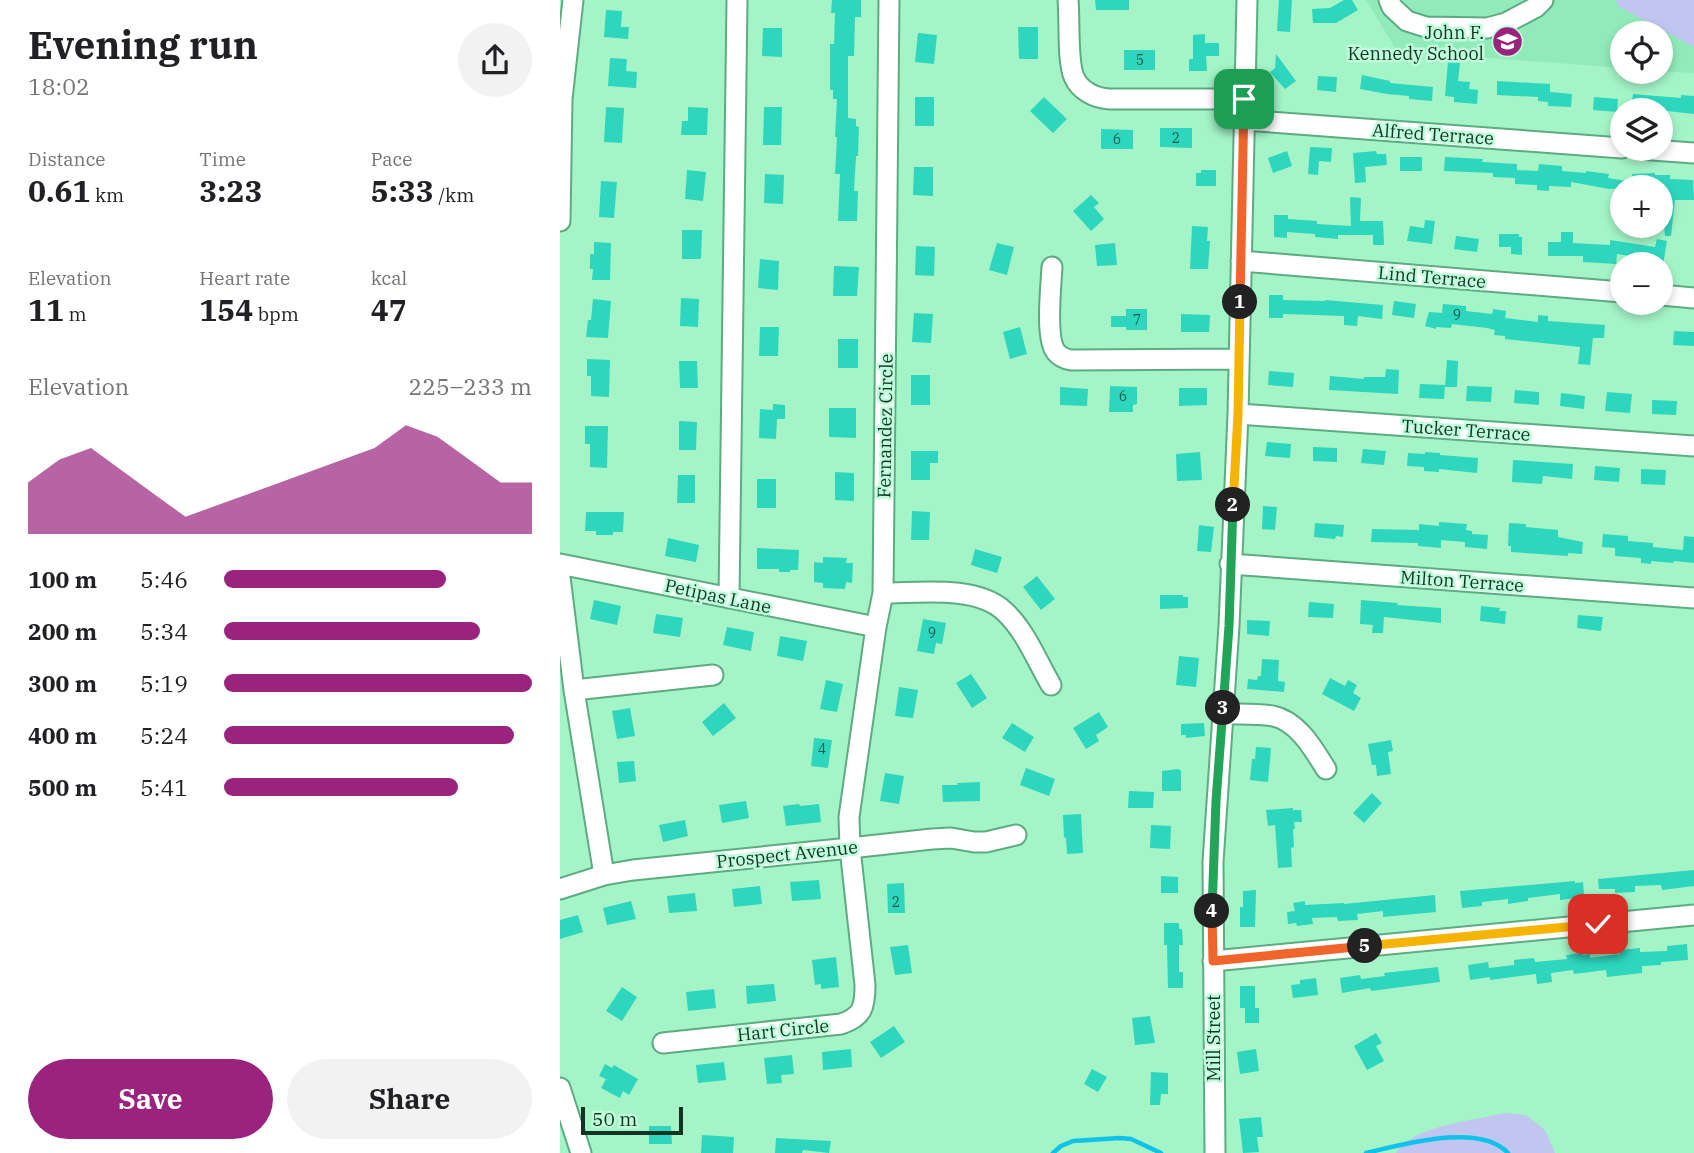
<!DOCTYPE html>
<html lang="en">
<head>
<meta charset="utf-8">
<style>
  :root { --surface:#fff; --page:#f2f2f2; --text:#202124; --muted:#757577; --accent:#9a237e }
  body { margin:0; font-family:"IBM Plex Serif",serif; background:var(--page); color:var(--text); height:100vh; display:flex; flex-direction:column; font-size:26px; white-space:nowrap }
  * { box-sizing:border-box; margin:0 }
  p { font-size:23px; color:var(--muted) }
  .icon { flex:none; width:38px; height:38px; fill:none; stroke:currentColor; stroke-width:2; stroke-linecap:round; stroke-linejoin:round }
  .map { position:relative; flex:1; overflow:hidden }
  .sheet { display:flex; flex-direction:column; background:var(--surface); width:560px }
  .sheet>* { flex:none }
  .buttons { position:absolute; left:1050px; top:21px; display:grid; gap:14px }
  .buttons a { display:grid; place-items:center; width:63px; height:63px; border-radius:50%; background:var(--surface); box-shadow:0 4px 10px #0003; font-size:35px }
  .scale { position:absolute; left:21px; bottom:18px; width:102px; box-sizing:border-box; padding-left:7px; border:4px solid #133424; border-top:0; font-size:19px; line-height:24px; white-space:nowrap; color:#133424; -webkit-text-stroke:5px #bffeda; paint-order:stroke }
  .pin { position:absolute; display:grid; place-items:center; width:60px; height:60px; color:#fff; margin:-30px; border-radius:14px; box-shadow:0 4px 10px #0006 }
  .km { position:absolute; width:35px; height:35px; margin:-18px; border-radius:50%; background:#222; color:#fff; font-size:19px; line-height:35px; text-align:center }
  .round { display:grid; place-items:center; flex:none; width:74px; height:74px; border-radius:37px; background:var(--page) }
  .summary { display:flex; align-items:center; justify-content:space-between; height:119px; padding:0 28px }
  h1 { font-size:38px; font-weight:700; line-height:52px }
  .stats { display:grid; grid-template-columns:repeat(3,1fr); gap:10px; height:119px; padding:7px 28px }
  .stats div { display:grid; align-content:center }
  .stats b { font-size:30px; font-weight:700 }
  .stats small { font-size:19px; font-weight:400 }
  .stats p { font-size:19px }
  .chart { height:196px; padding:14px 28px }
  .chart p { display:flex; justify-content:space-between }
  .chart svg { width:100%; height:126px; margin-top:7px; fill:var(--accent); opacity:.7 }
  .cta { display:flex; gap:14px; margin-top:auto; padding:14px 28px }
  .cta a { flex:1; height:80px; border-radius:42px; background:var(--accent); color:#fff; font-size:28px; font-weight:700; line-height:80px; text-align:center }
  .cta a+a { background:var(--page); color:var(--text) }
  ul { padding:0 28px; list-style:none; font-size:23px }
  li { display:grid; grid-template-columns:112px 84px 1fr; align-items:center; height:52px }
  li i { height:18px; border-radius:9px; background:var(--accent) }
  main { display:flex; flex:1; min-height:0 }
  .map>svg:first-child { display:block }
</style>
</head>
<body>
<main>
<section class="sheet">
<div class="summary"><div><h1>Evening run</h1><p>18:02</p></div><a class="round"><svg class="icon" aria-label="share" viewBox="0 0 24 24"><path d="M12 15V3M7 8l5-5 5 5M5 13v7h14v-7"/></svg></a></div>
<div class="stats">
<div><p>Distance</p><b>0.61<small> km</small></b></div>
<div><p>Time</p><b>3:23</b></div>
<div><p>Pace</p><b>5:33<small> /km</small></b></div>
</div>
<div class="stats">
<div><p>Elevation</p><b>11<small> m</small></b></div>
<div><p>Heart rate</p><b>154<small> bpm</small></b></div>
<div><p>kcal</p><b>47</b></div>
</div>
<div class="chart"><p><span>Elevation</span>225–233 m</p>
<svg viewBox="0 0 160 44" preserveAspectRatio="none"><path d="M0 44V26L10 18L20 14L30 22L40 30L50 38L60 34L70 30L80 26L90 22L100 18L110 14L120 6L130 10L140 18L150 26L160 26V44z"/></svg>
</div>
<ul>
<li><b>100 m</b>5:46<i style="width:72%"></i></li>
<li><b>200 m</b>5:34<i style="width:83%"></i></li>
<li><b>300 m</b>5:19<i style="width:100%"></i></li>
<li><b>400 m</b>5:24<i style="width:94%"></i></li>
<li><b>500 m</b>5:41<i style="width:76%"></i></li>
</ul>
<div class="cta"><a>Save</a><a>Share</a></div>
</section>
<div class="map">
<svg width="1134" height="1153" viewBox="0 0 1134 1153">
  <rect width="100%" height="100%" fill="#a4f4c8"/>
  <!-- built -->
  <path fill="#91eaba" d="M806 0H1134V73L1101 71V33H1062V68L837 51Z"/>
  <!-- green -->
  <path fill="#c1c6f0" d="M1056 0H1134V47L1058 6Z
    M945 1113 966 1115 985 1130 995 1153H836C851 1126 916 1120 945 1113Z"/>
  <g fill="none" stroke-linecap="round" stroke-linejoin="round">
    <!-- stream -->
    <path stroke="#0fc2e9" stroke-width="4.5" d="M493 1153 501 1146 513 1141 560 1138 571 1139 601 1153
      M806 1153C842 1145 919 1122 948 1153"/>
  </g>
  <!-- building -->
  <path fill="#2ed6bd" d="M272 0H301V17H295L294 56H288V118L296 119V126L299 127 298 156H296L294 191H298L297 221H278L280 174H275L277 137H275L277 99H273V90H270V44H274L275 13H271Z
    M535 0H569V10H536Z
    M719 0H732L730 32 717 31Z
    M784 0H792L798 10 776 23H753L752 9 770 8Z
    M46 10 62 11 61 27H69L68 39 44 37Z
    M458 27H478V59H459Z
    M203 28H222V57L202 56Z
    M358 33 377 35 374 64 355 62Z
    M645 34V43H659V56H646L647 71H629V59H633V35Z
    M564 50H595V70H564Z
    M716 54 736 81 725 89 710 72 715 68Z
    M50 58 67 59 66 71 77 72 76 88 48 86Z
    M888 62 900 63 898 81 910 82 909 89 918 90 917 104 894 102V97L885 96Z
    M802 75 830 81V83L873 87 872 101 849 99V96L827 94 800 89Z
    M758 76 777 77 776 92 757 90Z
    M937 81 990 84V92L1012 94 1011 107 988 106V102L978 101V97L937 95Z
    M1073 94 1121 98V95L1134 96V114L1071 107Z
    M355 97H374V126H355Z
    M484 97 507 119 493 133 470 111Z
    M1034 97 1058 99 1057 112 1033 110Z
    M46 107 64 108 62 143 44 142Z
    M128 107 148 108 147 135H121L122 121H128Z
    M204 107H222L221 145H203Z
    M600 128H632V148L600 147Z
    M541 129 573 130V149H541Z
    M750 147 772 148 771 162 759 161 758 175 748 174Z
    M727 151 732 166 713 173 708 158Z
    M816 151 817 154H826L827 165 805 167 806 182 795 183 793 153Z
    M840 157H862V171H840Z
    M885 157 923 159 922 162 957 164V170L978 171 979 164 1002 166V171L1026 173V171L1049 174 1048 178 1073 182 1072 174 1095 173V175H1110V179L1133 180 1134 200H1115L1111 236H1105L1101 186 1049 189 1011 182V187L989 186V191L977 190V185L955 184V178L933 177V173L884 171Z
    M354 167H373V196L353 195Z
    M127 170 146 172 143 201 125 199Z
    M641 170H656V186H636V173H641Z
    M205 174 224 175 223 204 204 203Z
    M41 181 57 182 54 218 39 217Z
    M531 195 539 203 534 207 544 219 531 231 513 211Z
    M790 197 801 198 800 221H823L824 245H813V235H778V239L755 237V234L727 232V238L714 237V215H728V219L757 221V224L791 226Z
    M865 220 875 221 872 244 847 241 850 226 864 228Z
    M632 226 648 227 647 241H650L648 269H630Z
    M122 230H142L141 259H122Z
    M1001 232H1013V243L1050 245V240L1095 247 1097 239 1107 241 1103 265 1081 261 1082 258 1057 254 1056 264 1023 262V256H988V242H1001Z
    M939 234H959V237H962V255L951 254V247H939Z
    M896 236 919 239 917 252 894 249Z
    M34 242 51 243 50 280H32L33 269H30V254H34Z
    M437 243 454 247 447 275 429 270Z
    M555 243 557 265 537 266 535 245Z
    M356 246 375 247 374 276 355 275Z
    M200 259 219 261 218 290 198 288Z
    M274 266 299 267 297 296H273Z
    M709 295H723V300L765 301V300L823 305 822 319 798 316 797 326 784 325V316L723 314V318H709Z
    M121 298 139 299 138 327 120 326Z
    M33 299 51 301 48 338 26 337 28 320H31Z
    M834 301 856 304 854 318 832 315Z
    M883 304 906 306V311L932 314 933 309 946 311 945 318 978 322V315L988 316V321L1045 325 1044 338H1033L1030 365 1018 364 1020 347 945 339V336L934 335 935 330 927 328 892 324 891 328 876 327V329L865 326 869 312 882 313Z
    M566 309H587V330H566V327H551V316H566Z
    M354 313 373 314 371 343 352 342Z
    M621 314 650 315 649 332H621Z
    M200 327H219L218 356H199Z
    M460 327 467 354 450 359 443 332Z
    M1114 331 1134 332V346L1113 345Z
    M278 339H298V368H278Z
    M27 359 50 360 49 397 31 396V376H27Z
    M887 360 898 361 897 387H885Z
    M119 361H137L138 388H120Z
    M826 369 839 370 838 394 769 390 770 376 804 379V377H825Z
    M709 371 734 373 733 387 708 385Z
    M351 375H370V405H351Z
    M860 384 885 385 884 399 859 398Z
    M550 386 577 387V404L573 405V412H549Z
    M907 386 932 387 931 402 906 401Z
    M500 387 528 389 527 406 500 405Z
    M619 388H647V405L619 406Z
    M955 390 979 392V405L954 403Z
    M1047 392 1072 394 1070 413 1045 411Z
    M1001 393 1025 396 1024 409 1000 406Z
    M1092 400 1117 401 1116 415 1092 414Z
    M213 404 225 405V419H217L216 439 199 438 200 409 213 410Z
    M269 408H296V438L269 437Z
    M119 421 137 422 136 450H119Z
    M25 426H48L47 468 30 467V444H25Z
    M707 442 731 444 730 458 705 456Z
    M753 447 777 448V462L753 461Z
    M803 449 826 451 824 465 801 463Z
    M351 451H378V463H370V480H351Z
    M640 452 642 480 617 481 616 454Z
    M865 452 880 453V455L918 458 917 473 879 469V472L864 471V467L847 466 848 453 865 454Z
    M953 460 1013 464 1012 479 983 476 982 484 952 482Z
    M1035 466 1060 468 1059 482 1034 480Z
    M1081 469 1106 470 1105 485 1081 484Z
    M275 472 294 473V501L275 500Z
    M118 475H135V503H117Z
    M197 479H216V508H197Z
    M703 506 717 507 715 530 702 529Z
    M352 511 370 512 369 540H351Z
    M26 512H64L63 532H53V535H36V531H25Z
    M879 522 907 524 906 530 912 531V534L928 535 927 549 905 547V542L881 540V548L858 546V543L811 542 812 529 859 530V524L879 526Z
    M755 523 784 525 783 537 776 536 775 539 754 537Z
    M949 523 966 524V527L998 530V537L1023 542 1022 554 1008 553V556L951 552V546H948Z
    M639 525 654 527 651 552 637 551Z
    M1043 534 1068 536V541L1093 543V547L1123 550 1124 536 1134 537V563L1114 561 1113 563 1091 561V564L1081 563V558L1055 556V548L1042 547Z
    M108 538 139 545 136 562 105 556Z
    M197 548 239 550 238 570H230V572H219V569H197Z
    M415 549 442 557 437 573 411 565Z
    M263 557 287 558 286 563H293L292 583 286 582 285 589 263 588V583L254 582V562L263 563Z
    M477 576 495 599 481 610 463 587Z
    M600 595H623V597H628V608L600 609Z
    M34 600 61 606 57 625 30 619Z
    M801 600 838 603 837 605 881 608V623L824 617 823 633H812L813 625 800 624Z
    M749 602 774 604 773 618 748 617Z
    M921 606 940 608 939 611H946L945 624 920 621Z
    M96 614 123 618 120 637 93 633Z
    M1018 615 1043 617 1041 631 1017 628Z
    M363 619 386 623 382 644 376 643 374 654 357 651Z
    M687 620 710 621 709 636 687 634Z
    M167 627 194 632 191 651 163 645Z
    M220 636 247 641 243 661 217 656Z
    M619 656 639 658 636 687 616 685Z
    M702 659 719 660 718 681 725 682 724 692 687 689 688 679 697 680 698 676H701Z
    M411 674 427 698 412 708 396 683Z
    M770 678 785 686 788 680 797 685 793 693 801 698 794 711 762 694Z
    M266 680 283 684 277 712 260 709Z
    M339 687 358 690 353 718 335 716Z
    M164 703 176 718 153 736 142 722Z
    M70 708 75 736 57 739 52 711Z
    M539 712 548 727 536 735 539 741 526 749 513 728Z
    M452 723 474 737 465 752 442 738Z
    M644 723 645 736 626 738V735H621V724Z
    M254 738 272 740 268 768 251 766Z
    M831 740 833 751 828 752 831 774 817 776 816 765H812L808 744Z
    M696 747 711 748 708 782 690 780 692 759H695Z
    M74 761 76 781 59 783 57 762Z
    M466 768 495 779 489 796 460 785Z
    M618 769 621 771V791H602V771Z
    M325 773 344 776 339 804 320 801Z
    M420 782V801L383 802 382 785H398L397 783Z
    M569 791 594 792 593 808H568Z
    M812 793 822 803 804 823 793 813Z
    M186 801 189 818 162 823 159 805Z
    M239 804 240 806 259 804 261 822 226 826 223 806Z
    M733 808V810H741L742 822H734L735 829H733L734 847 731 848 732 867 718 868 715 825 708 826 706 810Z
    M521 814 523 853 507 854 506 837 504 838 503 815Z
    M125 820 128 836 103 842 99 825Z
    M591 825 611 826 610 849 590 848Z
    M1134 870V886L1102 890 1101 885 1075 886V892L1055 893V889H1039L1038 879Z
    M601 876 618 877V893H601Z
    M259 880 261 899 232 901 230 882Z
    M1015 881V883L1023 882 1024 894 1016 895V898L1000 900V894L968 898V901L948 904V899L922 902V906L902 908 900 891Z
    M344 883 345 913H328L327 884Z
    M200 886 202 904 174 907 172 889Z
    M696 890 695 927H680V907H683V891Z
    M135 893 137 911 109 913 107 896Z
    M875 895 876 912 823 917V911L797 914 798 920 778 921 777 917 752 918 753 924 737 926 736 923 728 924 727 912 735 911 733 903 745 901V905L784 903V904Z
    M71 901 76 919 47 925 43 908Z
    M18 915 23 932 0 939V920Z
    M604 923H619V929H622L623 945H619V972H623V988H608L607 945H604Z
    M1127 944 1128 960 1101 962V965L1082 966V973L1047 977 1046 970 1014 974 1013 970 991 973 992 982 977 984 976 974 930 980V977L910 980 908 965 928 962 929 968 954 965V960L974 958 975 962 1007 959 1006 955 1022 953 1023 955 1030 954V958L1060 954 1059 950 1080 948V952L1107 951V946Z
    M348 945 352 973 335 975 330 947Z
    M276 957 279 987 261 989V984L255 985 252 960Z
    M878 967 880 982 811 991 810 988 782 993 780 978 800 975 801 979 825 976 824 973Z
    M756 978 758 995 733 998 731 985 740 984V980Z
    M214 984 216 1001 187 1004 186 986Z
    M680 986H695V1008H699V1023H685V1008H680Z
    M62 987 77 997 62 1021 46 1011Z
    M154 989 156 1008 128 1011 126 992Z
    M590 1016 595 1043 575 1045 572 1018Z
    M334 1026 345 1042 321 1058 310 1042Z
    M816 1033 822 1043 816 1046 824 1061 807 1070 794 1046Z
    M291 1049 292 1067 263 1070 262 1052Z
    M696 1049 699 1071 680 1074 677 1052Z
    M232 1055 234 1074 221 1075 222 1083 207 1084 204 1058Z
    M164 1062 166 1080 138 1083 136 1065Z
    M45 1064 52 1068 54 1065 78 1079 69 1095 63 1091 60 1098 41 1088 46 1079 39 1076Z
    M532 1069 547 1077 538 1092 524 1084Z
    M591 1072 608 1073V1094H601L600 1105H590Z
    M701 1117 703 1137H697L699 1152 683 1153 679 1119Z
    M89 1126H111L112 1144H89Z
    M142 1135 174 1137 173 1153H141Z
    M216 1138 271 1141 269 1153 243 1150 242 1153H215Z"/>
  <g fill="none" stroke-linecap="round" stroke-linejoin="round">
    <defs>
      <path id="minor" d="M508 0C510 19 507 61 514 77 520 91 535 98 549 99H684
        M829 0 832 7 847 21 866 27 927 28 946 23 976 7 983 0
        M684 120 1062 148
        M1078 149 1134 153
        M0 221 2 99 13 0
        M681 261 1062 292
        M492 267C491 287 485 338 496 352 500 357 505 359 511 360L679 359
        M1101 295 1134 298
        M678 414 1134 446
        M0 564 316 627
        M670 564 1134 598
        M0 577 14 690 44 875
        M323 593C359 593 416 585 444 611 465 630 477 661 491 685
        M169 598 177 0
        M14 690 153 675
        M663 714C679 714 697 713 713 716 738 721 754 750 766 769
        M0 889 44 875 73 870 290 848 372 839 391 838 414 842H426L456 835
        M653 961 1134 915
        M103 1043 281 1024C303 1017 305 1006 305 985L290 848 289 817 316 627 323 593 329 0
        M0 1088 21 1153
        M655 1153 653 862 669 626 678 414 687 0"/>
    </defs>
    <!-- minor casing -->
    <use href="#minor" stroke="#5dab83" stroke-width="23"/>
    <!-- minor -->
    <use href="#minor" stroke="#fff" stroke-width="19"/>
  </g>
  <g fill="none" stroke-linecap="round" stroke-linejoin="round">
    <defs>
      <path id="split-1" d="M680 302 684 99"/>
      <path id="split-2" d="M673 505 678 414 680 302"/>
      <path id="split-3" d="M663 708 669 626 673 505"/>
      <path id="split-4" d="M652 911 656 801 663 708"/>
      <path id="split-5" d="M652 911 653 961 805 946"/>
      <path id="split-6" d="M805 946 1038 924"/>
    </defs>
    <!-- split-1 casing -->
    <use href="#split-1" stroke="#fff" stroke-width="14"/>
    <!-- split-2 casing -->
    <use href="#split-2" stroke="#fff" stroke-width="14"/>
    <!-- split-3 casing -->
    <use href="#split-3" stroke="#fff" stroke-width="14"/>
    <!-- split-4 casing -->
    <use href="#split-4" stroke="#fff" stroke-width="14"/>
    <!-- split-5 casing -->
    <use href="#split-5" stroke="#fff" stroke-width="14"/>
    <!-- split-6 casing -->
    <use href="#split-6" stroke="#fff" stroke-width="14"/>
    <!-- split-1 -->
    <use href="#split-1" stroke="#f0652b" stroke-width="9"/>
    <!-- split-2 -->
    <use href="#split-2" stroke="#f5b400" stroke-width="9"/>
    <!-- split-3 -->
    <use href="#split-3" stroke="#22a559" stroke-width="9"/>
    <!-- split-4 -->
    <use href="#split-4" stroke="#22a559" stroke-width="9"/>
    <!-- split-5 -->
    <use href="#split-5" stroke="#f0652b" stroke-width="9"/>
    <!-- split-6 -->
    <use href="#split-6" stroke="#f5b400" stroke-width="9"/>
  </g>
  <!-- icons -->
  <defs>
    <symbol id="school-disc" viewBox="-11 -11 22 22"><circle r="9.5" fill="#9a237e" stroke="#bffeda"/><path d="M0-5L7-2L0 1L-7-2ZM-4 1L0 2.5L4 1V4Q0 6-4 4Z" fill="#fff"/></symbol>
  </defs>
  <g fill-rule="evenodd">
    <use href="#school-disc" x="930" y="24" width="35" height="35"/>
  </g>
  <g text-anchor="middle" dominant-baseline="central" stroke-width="5" stroke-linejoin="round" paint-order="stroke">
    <!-- number labels -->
    <g font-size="14" fill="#1a5c4a">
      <text x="580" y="60">5</text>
      <text x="616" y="138">2</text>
      <text x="557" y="139">6</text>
      <text x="897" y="315">9</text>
      <text x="577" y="320">7</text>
      <text x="563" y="396">6</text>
      <text x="372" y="633">9</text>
      <text x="262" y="749">4</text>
      <text x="336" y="902">2</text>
    </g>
    <!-- poi labels -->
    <g font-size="18" fill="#133424" stroke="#bffeda" text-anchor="end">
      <text x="924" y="32">John F.<tspan x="924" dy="21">Kennedy School</tspan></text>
    </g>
    <!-- street labels -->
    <g font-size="18" fill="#133424" stroke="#bffeda">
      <text transform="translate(873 134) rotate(4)">Alfred Terrace</text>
      <text transform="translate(872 277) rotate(5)">Lind Terrace</text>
      <text transform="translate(325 426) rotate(-89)">Fernandez Circle</text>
      <text transform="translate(906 430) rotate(4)">Tucker Terrace</text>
      <text transform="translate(902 581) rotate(4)">Milton Terrace</text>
      <text transform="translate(158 596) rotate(12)">Petipas Lane</text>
      <text transform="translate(227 854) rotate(-6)">Prospect Avenue</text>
      <text transform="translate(223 1030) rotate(-6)">Hart Circle</text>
      <text transform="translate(653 1038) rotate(-90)">Mill Street</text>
    </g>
  </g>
</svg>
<div class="buttons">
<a><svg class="icon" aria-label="locate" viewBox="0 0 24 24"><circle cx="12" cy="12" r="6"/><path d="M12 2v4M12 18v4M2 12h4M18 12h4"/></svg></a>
<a><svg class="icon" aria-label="layers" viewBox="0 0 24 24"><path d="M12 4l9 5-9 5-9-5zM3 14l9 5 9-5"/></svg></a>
<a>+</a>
<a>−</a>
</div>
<div class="scale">50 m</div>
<div class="pin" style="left:684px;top:99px;background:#1e9e55"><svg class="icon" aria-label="arrive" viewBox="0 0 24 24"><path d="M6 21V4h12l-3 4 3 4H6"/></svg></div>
<div class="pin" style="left:1038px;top:924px;background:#d93025"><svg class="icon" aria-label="check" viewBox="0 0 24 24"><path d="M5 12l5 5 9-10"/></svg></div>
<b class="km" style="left:680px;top:302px">1</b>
<b class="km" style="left:673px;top:505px">2</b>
<b class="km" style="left:663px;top:708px">3</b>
<b class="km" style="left:652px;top:911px">4</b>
<b class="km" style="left:805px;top:946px">5</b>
</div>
</main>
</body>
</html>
